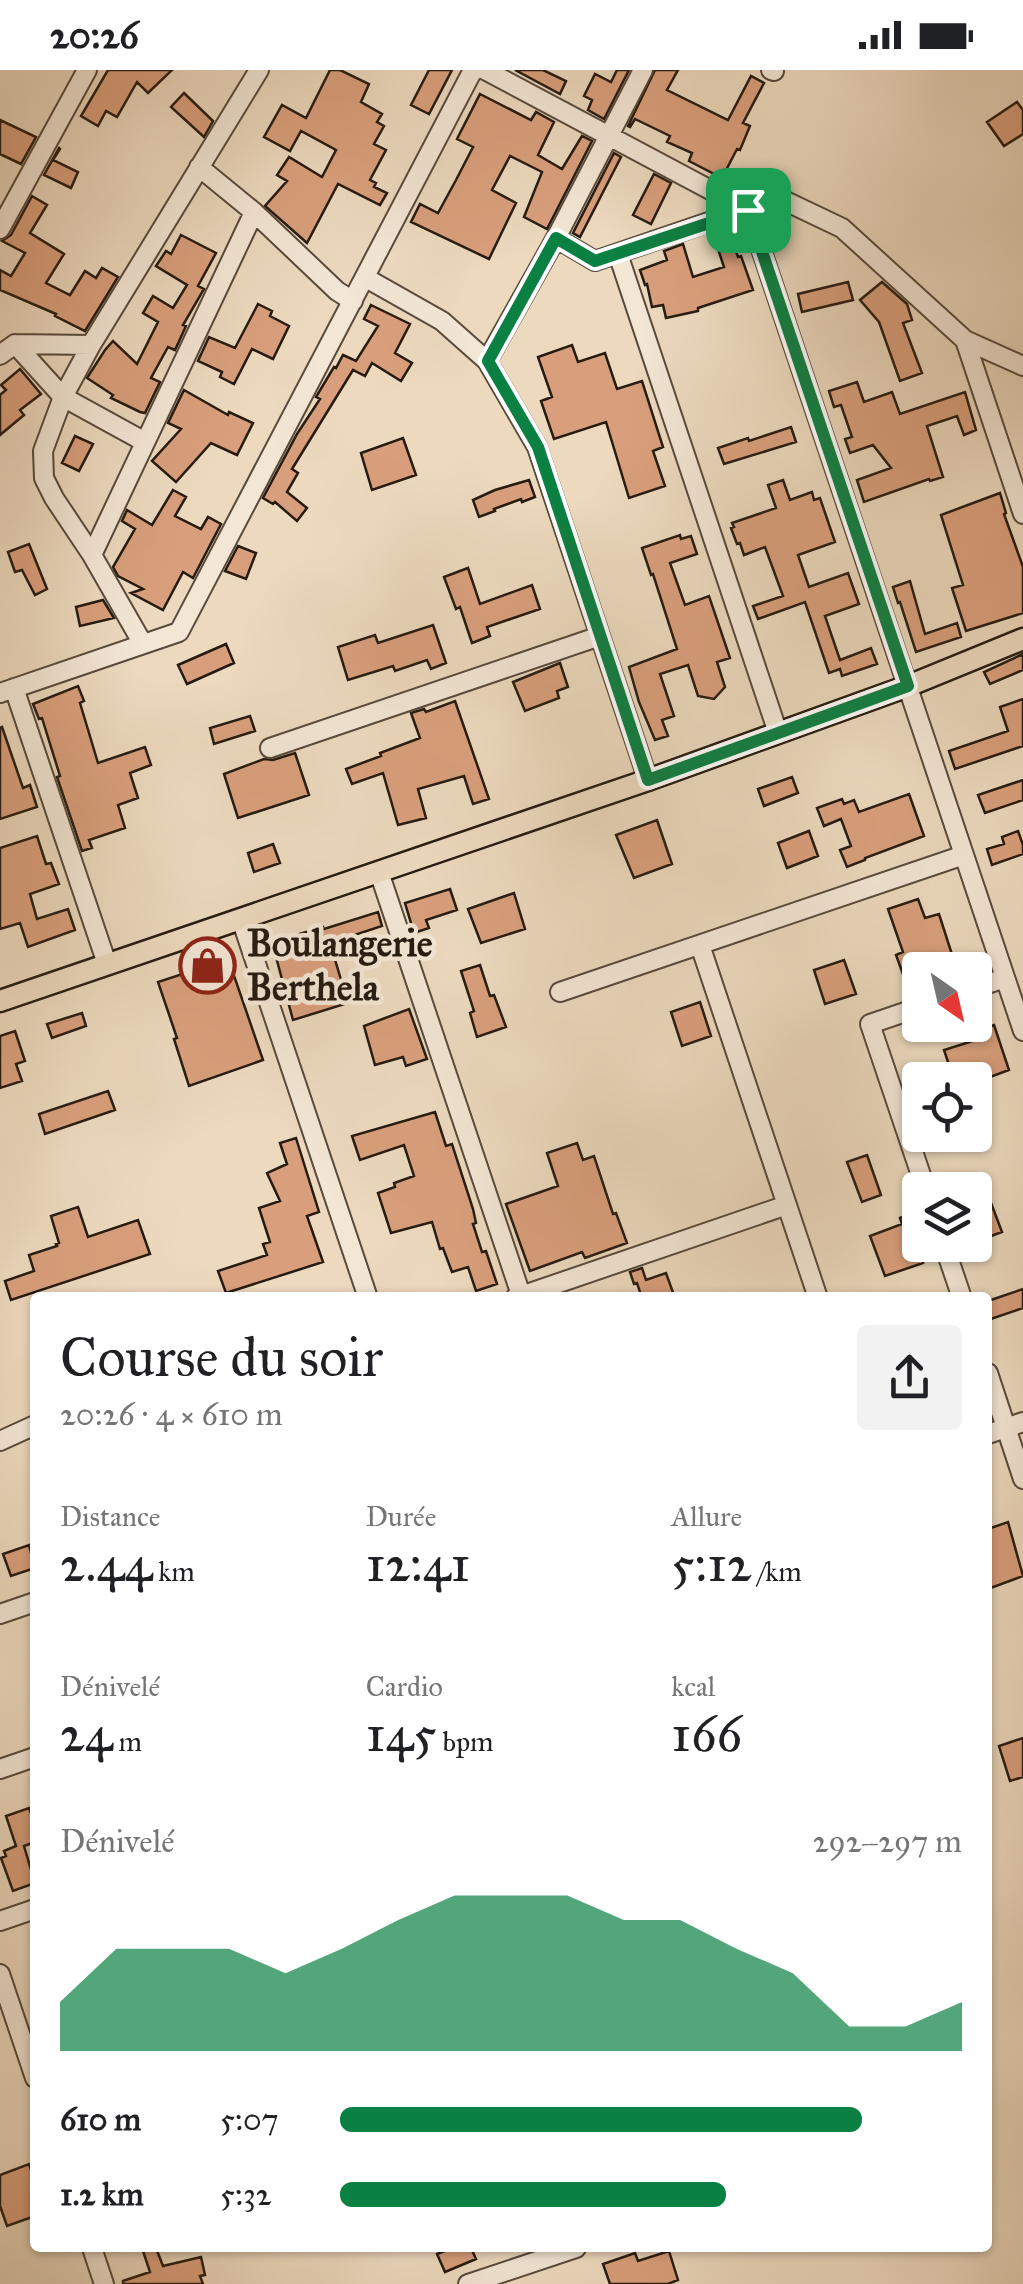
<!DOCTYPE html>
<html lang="fr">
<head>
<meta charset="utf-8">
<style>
  :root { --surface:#fff; --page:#f2f2f2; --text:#202124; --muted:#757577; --accent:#0b8043 }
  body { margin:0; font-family:"IM FELL Great Primer",serif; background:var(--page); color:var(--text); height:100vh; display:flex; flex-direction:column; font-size:38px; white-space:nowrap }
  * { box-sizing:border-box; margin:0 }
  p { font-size:32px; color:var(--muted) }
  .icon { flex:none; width:55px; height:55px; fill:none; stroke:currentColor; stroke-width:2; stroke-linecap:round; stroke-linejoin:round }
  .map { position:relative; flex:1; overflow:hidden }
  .sheet { position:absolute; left:30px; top:1222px; width:962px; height:960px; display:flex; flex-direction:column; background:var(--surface); border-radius:10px; box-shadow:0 2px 8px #0004 }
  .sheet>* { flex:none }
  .needle { width:65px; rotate:146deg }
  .controls { position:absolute; left:902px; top:882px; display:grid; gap:20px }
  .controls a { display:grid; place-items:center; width:90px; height:90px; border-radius:10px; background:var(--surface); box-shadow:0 2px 8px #0004; font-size:50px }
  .pin { position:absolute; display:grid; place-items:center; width:85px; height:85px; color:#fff; margin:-42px; border-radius:20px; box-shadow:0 5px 15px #0006 }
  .round { display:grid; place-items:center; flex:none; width:105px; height:105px; border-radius:10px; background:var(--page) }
  .overview { display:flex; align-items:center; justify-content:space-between; height:170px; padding:0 30px }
  h1 { font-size:55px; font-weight:600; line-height:75px }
  .stats { display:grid; grid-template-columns:repeat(3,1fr); gap:15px; height:170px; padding:10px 30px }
  .stats div { display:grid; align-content:center }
  .stats b { font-size:50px; font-weight:600 }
  .stats small { font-size:28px; font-weight:400 }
  .stats p { font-size:28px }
  .chart { height:280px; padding:20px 30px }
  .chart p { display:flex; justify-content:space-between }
  .chart svg { width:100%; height:180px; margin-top:10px; fill:var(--accent); opacity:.7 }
  ul { padding:0 30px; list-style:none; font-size:32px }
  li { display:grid; grid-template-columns:160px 120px 1fr; align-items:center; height:75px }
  li i { height:25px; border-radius:12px; background:var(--accent) }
  .status { display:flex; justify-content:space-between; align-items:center; height:70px; padding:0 50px; background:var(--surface); direction:ltr }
  .status svg { height:28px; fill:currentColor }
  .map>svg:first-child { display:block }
</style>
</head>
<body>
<div class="status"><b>20:26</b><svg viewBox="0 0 49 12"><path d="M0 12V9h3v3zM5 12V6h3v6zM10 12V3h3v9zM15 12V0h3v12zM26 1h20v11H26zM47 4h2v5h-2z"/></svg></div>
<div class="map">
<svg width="1023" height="2214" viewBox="0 0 1023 2214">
  <rect width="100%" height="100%" fill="#ecd9be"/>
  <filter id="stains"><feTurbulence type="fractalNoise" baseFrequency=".002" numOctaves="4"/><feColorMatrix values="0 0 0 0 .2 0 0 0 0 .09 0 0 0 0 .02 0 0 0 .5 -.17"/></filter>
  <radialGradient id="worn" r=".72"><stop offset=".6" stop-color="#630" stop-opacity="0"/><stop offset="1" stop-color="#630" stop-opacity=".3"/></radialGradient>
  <!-- building -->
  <path fill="#d99f7c" stroke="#261b11" stroke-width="2.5" d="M108 0H172L148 23 137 12 117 47 106 41 98 56 81 46Z
    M330 0H340L369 14 361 32 382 44 377 52 384 56 374 74 386 80 370 110 376 113 374 117 387 123 380 135 338 114 307 173 265 136 287 111 277 105 289 87 322 107 336 80 301 61 290 81 264 67 282 35 306 48Z
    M429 0H452L429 44 411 35Z
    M515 0H543L566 11 560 24Z
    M617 0H629L604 49 588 40 592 30 584 26 595 4 611 12Z
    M655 0H678L667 20 728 50 751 6 764 13 743 53 750 56 740 80 737 79 722 108 689 91 692 83 667 72 670 66 635 49 630 57 628 56Z
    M184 23 213 51 204 67 171 37Z
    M480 24 531 50 536 42 554 52 538 85 562 99 582 66 592 71 547 159 524 147 542 102 510 86 492 120 516 133 489 189 411 152 420 134 438 143 456 110 473 77 457 69Z
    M1017 32 1023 40V64L1004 76 987 52Z
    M0 50 36 67 21 94 0 84Z
    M59 78 60 79 53 90 78 102 71 118 44 105Z
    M614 83 621 87 580 167 573 163Z
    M654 104 671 113 651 154 633 145Z
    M32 126 47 135 30 163 64 184 46 213 70 225 85 201 96 208 102 198 118 207 85 261 55 246 56 244 0 220V200L11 206 25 183 2 171 11 165Z
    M728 158 738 187 741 186 753 220 698 238V241L666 248 663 235 652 237 647 214 645 215 640 200 667 190 664 181 683 174 693 207 724 197 713 164Z
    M181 165 216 183 198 216 204 219 183 255 186 256 175 280 168 277 151 308 160 312 145 343 140 342 111 328 113 325 87 308 105 280 113 271 137 294 158 252 143 243 153 226 173 238 187 215 156 196 166 181 171 184Z
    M848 212 853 230 802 242 798 224Z
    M882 212 907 234 912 250 903 253 922 303 900 311 879 252 860 230Z
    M258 234 272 241 270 246 289 256 273 289 252 279 234 314 220 307 222 302 198 291 209 267 235 278Z
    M371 235 410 254 395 283 412 293 401 311 372 293 365 306 353 300 292 399 298 403 287 422 307 438 297 451 275 432 273 434 263 428 297 364 320 329 316 327 334 297 336 298 343 285 356 291 378 256 364 249Z
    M572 275 578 292 605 283 617 319 642 311 663 377 653 381 665 416 629 428 606 352 554 369 541 331 552 327 538 287Z
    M20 299 41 324 20 340 24 345 0 365V325L6 320 1 315Z
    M857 312 864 332 892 322 900 344 965 322 976 360 964 365 957 346 927 356 943 407 930 411 929 409 864 432 857 410 891 398 873 375 850 383 845 369 852 367 841 335 834 337 829 321Z
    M184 320 228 345 229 342 253 353 237 385 211 373 176 412 152 391 181 359 168 353Z
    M791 357 796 372 724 394 718 378 748 368 749 371Z
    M75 366 93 374 79 401 62 393Z
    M403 368 416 405 372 420 361 383Z
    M529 410 535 427 522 432 521 429 494 439 495 441 479 447 473 430 495 420Z
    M783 410 790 430 812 422 814 430 820 428 835 472 798 485 809 517 848 503 859 534 825 546 840 590 871 578 877 594 842 606 840 599 829 603 805 532 758 549 753 536 783 526 765 477 744 485 740 473 737 474 731 458 734 457 732 453 776 438 768 415Z
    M173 420 186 427 175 446 201 459 208 447 221 454 193 508 183 502 163 540 131 523 143 519 118 506 113 497 135 459 122 451 127 440 152 455Z
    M1000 423 1006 443 1004 444 1023 497V543L966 561 952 518 963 515 941 445Z
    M680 465 681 469 691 466 697 484 670 493 685 535 709 526 730 588 717 592 725 617 714 629 698 626 688 595 660 604 674 646 662 650 668 666 655 670 639 632 629 597 677 579 653 504 651 505 642 478Z
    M29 474 47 519 35 525 22 500 15 502 8 482Z
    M238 476 256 483 246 509 225 501Z
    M468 498 480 534 532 515 540 539 487 557 490 566 472 573 460 537 456 539 444 507Z
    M910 511 925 564 957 553 961 567 916 582 900 532 898 533 893 517Z
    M103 530 114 548 80 556 76 537Z
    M433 555 446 593 431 599 427 590 395 601 393 596 348 610 338 577 375 565 378 573Z
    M226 574 234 593 187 614 178 595Z
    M1023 584V600L990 614 984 602Z
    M560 593 568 617 557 621 559 628 525 641 513 612Z
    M78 616 84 631 80 633 98 693 145 677 151 695 130 703 138 728 118 735 125 758 89 770 92 778 82 781 57 707 60 706 42 648 39 649 33 634Z
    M1023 629V676L955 699 949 681 1008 661 1000 637Z
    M455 631 489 729 473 734 464 706 418 719 426 748 398 755 383 703 352 714 346 699 381 686 380 683 420 668 411 643 424 639 426 642Z
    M250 646 255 661 214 674 210 658Z
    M2 657 23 718 30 715 37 737 0 749V658Z
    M295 683 309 725 238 748 224 704 264 689 273 690Z
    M792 707 798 723 764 736 758 719Z
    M1023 710V730L985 743 978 725Z
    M909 724 924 766 865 788V790L847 797 840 780 851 776 841 749 824 756 817 738 842 729 844 734 854 730 859 742Z
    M657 750 672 794 634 808 616 765Z
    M809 761 818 786 787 798 778 773Z
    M1018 761 1023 775V784L992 795 987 779 1004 774 1002 767Z
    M37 766 46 794 51 793 59 814 30 824 37 849 68 839 75 860 28 877 20 853 0 859V778Z
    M273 774 280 793 254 802 248 783Z
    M450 819 457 840 426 850 429 858 414 863 405 833Z
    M514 823 525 859 481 873 468 839Z
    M918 829 925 848 939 844 956 897 945 900H920L904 907 896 885 903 882 888 839Z
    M378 842 382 856 330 873 348 933 293 950 272 872 323 857 324 859Z
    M215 883 218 895 229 891 263 990 189 1016 174 969 177 968 158 912 204 897 202 888Z
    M844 890 856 924 825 934 814 900Z
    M480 895 490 926 494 925 506 957 477 967 470 943 474 941 461 901Z
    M700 932 711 966 682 976 671 942Z
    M409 939 427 989 406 996 403 987 375 995 364 956Z
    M82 943 86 956 52 968 47 954Z
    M994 955 1009 1000 982 1010H954L944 980 979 969 976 961Z
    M15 961 25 991 16 994 22 1011 0 1018V966Z
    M108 1021 115 1040 45 1064 39 1044Z
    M435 1042 446 1076 452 1074 473 1139 476 1153 473 1154 482 1182 486 1181 497 1214 476 1221 468 1197 452 1202 443 1178 440 1179 432 1152 391 1163 378 1123 395 1117 394 1113 414 1106 404 1075 360 1090 352 1066Z
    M296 1068 319 1142 307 1146 323 1192 226 1223 218 1201 267 1185 263 1174 270 1172 259 1138 280 1131 267 1103 287 1094 280 1073Z
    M577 1073 583 1090 594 1086 613 1144 616 1143 627 1173 585 1188 582 1182 530 1201 506 1134 558 1116 547 1083Z
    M867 1085 881 1125 862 1132 847 1092Z
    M988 1125 1002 1162 975 1172V1130Z
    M78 1137 88 1167 138 1150 150 1184 11 1230 5 1211 34 1201 29 1185 57 1176 56 1174 59 1173 51 1146Z
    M916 1141 920 1150 918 1179 923 1193 885 1206 870 1166 902 1154 900 1148Z
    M642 1198 646 1210 666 1203 675 1228H642L637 1213 634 1214 630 1202Z
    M1023 1219V1238L988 1250V1231Z
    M1008 1452 1023 1506 988 1519V1459Z
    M29 1475 35 1498 11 1506 3 1484Z
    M1023 1668V1707L1010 1711 999 1676Z
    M29 1738 35 1754V1772L24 1776 35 1813 13 1821 1 1788 6 1786 4 1781 16 1776 6 1746Z
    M29 2094 35 2111V2146L7 2156 0 2136V2105Z
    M142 2178H156L163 2196 201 2187 205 2205 200 2206 203 2214H123V2211L150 2202Z
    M452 2178H471L476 2189 445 2202 437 2184Z
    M669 2181 678 2210 668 2214H610L603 2194 635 2183 638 2191Z"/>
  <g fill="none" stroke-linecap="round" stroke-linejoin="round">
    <defs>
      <path id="minor" d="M485 0 748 140
        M771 0 774 1
        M199 97 254 142 337 221 353 231
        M748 140 1023 961
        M0 159 87 0
        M556 168 595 191 779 128 842 158 965 270 1023 296
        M618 184 778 663
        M366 208 442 251 487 291 537 377 648 710
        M965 270 1023 444
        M15 274 63 327 145 372
        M0 285 15 274 91 275
        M487 291 556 168 643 0
        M92 485 254 142
        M143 574 92 485 54 428 44 408 43 381 63 327 91 275 259 0
        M14 618 107 894
        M0 623 179 562 473 0
        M270 678 600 566
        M379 802 521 1225
        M241 849 368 1228
        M700 875 818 1228
        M975 918 1005 908
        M560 922 964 785
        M920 937 870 954 926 1120
        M944 1175 962 1228
        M515 1228 787 1135
        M988 1303 1023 1409
        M988 1364 1023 1352
        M0 1371 35 1355
        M0 1544 35 1532
        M0 1699 35 1687
        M0 1851 35 1839
        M0 1904 35 2008
        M92 2178 104 2214
        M468 2214 576 2178"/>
      <path id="major" d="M0 931 648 710 908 616 1023 569"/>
    </defs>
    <!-- minor casing -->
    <use href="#minor" stroke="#584a3c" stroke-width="22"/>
    <!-- major casing -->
    <use href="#major" stroke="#261b11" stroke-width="25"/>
    <!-- minor -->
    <use href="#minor" stroke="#f3e6d5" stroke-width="18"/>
    <!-- major -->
    <use href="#major" stroke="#ecd9be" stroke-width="20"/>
  </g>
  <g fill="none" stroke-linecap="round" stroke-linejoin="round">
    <defs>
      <path id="route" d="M748 140 908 616 648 710 538 377 488 291 556 168 595 191Z"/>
    </defs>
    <!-- route casing -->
    <use href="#route" stroke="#fff" stroke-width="20"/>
    <!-- route -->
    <use href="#route" stroke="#0b8043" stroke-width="12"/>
  </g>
  <!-- icons -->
  <defs>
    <symbol id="shop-ring" viewBox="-11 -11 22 22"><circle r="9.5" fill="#f3e6d5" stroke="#8f2418" stroke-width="1.5"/><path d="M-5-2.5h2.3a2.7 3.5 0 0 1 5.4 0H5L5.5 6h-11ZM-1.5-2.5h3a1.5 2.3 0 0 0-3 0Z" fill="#8f2418"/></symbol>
  </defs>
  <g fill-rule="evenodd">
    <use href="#shop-ring" x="176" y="864" width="63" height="63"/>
  </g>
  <g text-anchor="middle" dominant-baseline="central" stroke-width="9" stroke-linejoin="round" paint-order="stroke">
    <!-- poi labels -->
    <g font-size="38" font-weight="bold" fill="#261b11" stroke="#f3e6d5" text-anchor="start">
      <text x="247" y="873">Boulangerie<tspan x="247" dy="44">Berthela</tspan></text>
    </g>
  </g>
  <rect width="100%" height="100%" filter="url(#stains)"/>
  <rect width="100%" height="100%" fill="url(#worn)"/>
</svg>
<div class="controls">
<a><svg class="needle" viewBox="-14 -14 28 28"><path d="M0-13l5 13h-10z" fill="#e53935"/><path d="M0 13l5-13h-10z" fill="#757577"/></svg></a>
<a><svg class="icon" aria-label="locate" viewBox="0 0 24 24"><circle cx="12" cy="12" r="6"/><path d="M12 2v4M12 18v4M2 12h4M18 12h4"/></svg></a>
<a><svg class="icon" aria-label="layers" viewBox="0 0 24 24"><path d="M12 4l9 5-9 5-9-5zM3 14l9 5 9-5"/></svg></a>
</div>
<div class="pin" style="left:748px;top:140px;background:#1e9e55"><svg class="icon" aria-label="arrive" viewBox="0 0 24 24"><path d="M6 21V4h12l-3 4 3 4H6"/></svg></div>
<section class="sheet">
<div class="overview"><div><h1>Course du soir</h1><p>20:26 · 4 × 610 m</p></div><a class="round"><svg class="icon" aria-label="share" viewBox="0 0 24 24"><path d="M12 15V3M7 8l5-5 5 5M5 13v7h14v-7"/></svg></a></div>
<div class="stats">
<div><p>Distance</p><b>2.44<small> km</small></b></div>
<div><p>Durée</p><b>12:41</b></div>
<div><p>Allure</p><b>5:12<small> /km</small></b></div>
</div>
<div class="stats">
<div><p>Dénivelé</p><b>24<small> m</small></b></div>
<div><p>Cardio</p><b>145<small> bpm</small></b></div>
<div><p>kcal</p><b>166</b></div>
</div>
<div class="chart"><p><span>Dénivelé</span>292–297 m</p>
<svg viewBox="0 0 160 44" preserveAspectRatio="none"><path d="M0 44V32L10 19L20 19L30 19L40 25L50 19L60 12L70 6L80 6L90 6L100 12L110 12L120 19L130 25L140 38L150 38L160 32V44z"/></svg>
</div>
<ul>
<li><b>610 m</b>5:07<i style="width:84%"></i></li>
<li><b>1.2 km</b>5:32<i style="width:62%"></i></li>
</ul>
</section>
</div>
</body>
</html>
